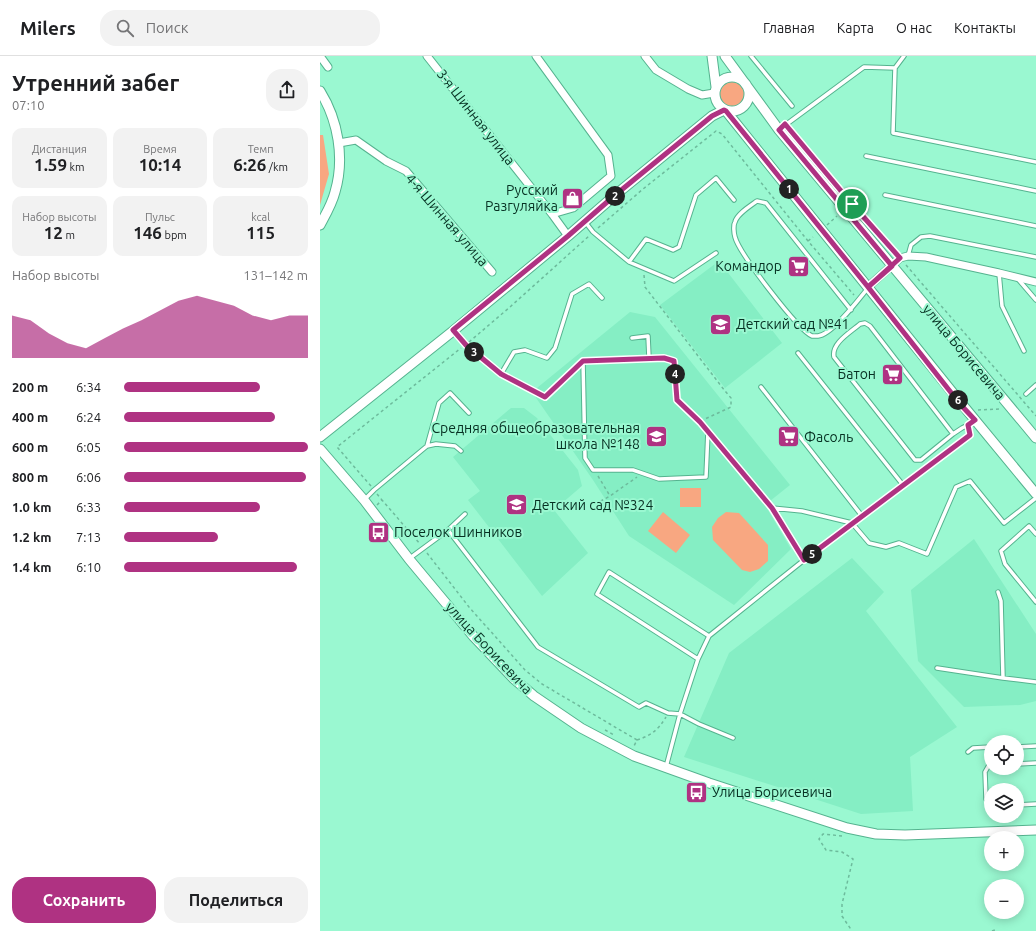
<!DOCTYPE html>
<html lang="ru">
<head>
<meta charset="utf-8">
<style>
  :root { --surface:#fff; --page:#f2f2f2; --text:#202124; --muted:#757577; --line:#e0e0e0; --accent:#af3282 }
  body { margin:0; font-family:Ubuntu,sans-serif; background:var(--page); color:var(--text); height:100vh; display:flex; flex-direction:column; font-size:15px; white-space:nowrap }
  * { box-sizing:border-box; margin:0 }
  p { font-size:13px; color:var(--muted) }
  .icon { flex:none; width:22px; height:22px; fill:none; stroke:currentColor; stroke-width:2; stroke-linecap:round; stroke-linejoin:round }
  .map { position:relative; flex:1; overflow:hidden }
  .drawer { display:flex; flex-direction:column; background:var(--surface); width:320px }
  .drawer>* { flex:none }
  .fabs { position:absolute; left:664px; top:679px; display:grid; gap:8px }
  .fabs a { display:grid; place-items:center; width:40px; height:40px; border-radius:50%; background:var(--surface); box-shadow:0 2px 10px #0003; font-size:20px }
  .pin { position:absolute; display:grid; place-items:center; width:34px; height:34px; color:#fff; margin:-17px; border:2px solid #fff; border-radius:50%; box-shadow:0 1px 4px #0007 }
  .km { position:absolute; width:20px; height:20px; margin:-10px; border-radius:50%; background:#222; color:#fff; font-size:11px; line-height:20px; text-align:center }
  .round { display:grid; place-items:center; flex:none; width:42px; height:42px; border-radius:16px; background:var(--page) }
  .summary { display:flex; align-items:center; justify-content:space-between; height:68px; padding:0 12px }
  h1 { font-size:22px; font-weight:700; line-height:30px }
  .figures { display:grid; grid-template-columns:repeat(3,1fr); gap:6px; height:68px; padding:4px 12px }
  .figures div { display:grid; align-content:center; border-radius:10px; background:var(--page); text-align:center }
  .figures b { font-size:17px; font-weight:700 }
  .figures small { font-size:11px; font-weight:400 }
  .figures p { font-size:11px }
  .chart { height:112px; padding:8px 12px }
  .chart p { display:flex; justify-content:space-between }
  .chart svg { width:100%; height:72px; margin-top:4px; fill:var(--accent); opacity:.7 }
  .action { display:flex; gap:8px; margin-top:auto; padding:8px 12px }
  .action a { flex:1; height:46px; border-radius:16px; background:var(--accent); color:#fff; font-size:16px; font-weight:700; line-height:46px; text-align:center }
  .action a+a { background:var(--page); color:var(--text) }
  ul { padding:0 12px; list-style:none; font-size:13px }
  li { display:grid; grid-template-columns:64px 48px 1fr; align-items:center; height:30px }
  li i { height:10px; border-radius:5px; background:var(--accent) }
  header { display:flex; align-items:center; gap:24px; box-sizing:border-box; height:56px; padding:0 20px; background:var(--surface); border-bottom:1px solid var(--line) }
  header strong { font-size:19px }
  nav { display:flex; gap:22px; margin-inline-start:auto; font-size:14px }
  .search { width:280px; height:36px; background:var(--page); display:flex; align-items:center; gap:10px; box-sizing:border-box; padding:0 14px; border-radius:16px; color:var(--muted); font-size:15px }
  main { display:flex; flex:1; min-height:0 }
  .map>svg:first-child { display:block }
</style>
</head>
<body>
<header>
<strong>Milers</strong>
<div class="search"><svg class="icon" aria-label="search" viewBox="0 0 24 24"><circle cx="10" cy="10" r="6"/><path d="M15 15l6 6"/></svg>Поиск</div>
<nav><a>Главная</a><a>Карта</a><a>О нас</a><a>Контакты</a></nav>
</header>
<main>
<section class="drawer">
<div class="summary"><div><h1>Утренний забег</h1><p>07:10</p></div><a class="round"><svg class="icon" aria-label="share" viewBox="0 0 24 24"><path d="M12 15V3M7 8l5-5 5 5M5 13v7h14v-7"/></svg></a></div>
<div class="figures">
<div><p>Дистанция</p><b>1.59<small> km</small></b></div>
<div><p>Время</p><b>10:14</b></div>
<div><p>Темп</p><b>6:26<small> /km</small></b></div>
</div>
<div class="figures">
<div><p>Набор высоты</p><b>12<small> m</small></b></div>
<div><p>Пульс</p><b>146<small> bpm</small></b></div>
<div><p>kcal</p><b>115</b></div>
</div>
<div class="chart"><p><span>Набор высоты</span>131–142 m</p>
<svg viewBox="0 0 160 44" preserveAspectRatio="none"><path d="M0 44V18L10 21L20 29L30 35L40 38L50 32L60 26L70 21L80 15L90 9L100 6L110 9L120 12L130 18L140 21L150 18L160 18V44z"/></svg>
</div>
<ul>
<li><b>200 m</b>6:34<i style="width:74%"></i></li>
<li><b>400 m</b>6:24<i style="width:82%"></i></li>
<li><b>600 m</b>6:05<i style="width:100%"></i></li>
<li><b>800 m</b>6:06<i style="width:99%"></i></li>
<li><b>1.0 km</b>6:33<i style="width:74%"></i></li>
<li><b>1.2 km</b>7:13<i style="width:51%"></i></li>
<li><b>1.4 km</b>6:10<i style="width:94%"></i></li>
</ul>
<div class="action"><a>Сохранить</a><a>Поделиться</a></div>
</section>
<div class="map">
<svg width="716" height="875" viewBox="0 0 716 875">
  <rect width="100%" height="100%" fill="#9af8d1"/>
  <!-- built -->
  <path fill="#85eec4" d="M399 205 462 287 405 332 340 249Z
    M310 256 335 261 470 429 445 449 471 493 414 549 309 480 273 424 212 336Z
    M191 352H204L217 362 258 414 262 430 234 454 268 497 222 540 148 444 160 435 133 401Z
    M654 483 716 578V645L700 649 644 651 598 605 591 534Z
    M532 502 564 536 546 555 637 671 590 701 593 755 541 758 364 701 409 597Z"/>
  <!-- green -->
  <path fill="#f8a781" d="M400 38a12 12 0 1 1 24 0a12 12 0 1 1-24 0Z
    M0 79H3L9 118 0 149Z
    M360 432H381V451H360Z
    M343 456 370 479 356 497 328 475Z
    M406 456 419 457 448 489V505L439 513 430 516 422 514 393 484 392 471 398 462Z"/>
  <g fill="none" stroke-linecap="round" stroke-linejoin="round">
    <defs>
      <path id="service" d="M431 0 472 50
        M584 0 575 12 573 77 716 106
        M460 73 544 11 575 12
        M546 100 716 135
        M565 139 716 170
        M266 167 273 176 309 206 326 183 353 194 359 191 376 139 396 122 414 144
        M588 200 591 189 601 181 610 180 716 201
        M309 206 354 225 396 197
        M679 217 682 250 704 295
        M698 223 716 244
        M531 254 446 147 437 145C430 150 417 158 415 166 413 169 414 178 415 181 419 197 478 274 492 280 493 280 497 280 498 280 512 279 539 243 548 232
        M133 275 145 289 181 318 194 296 205 294 227 302 235 292 252 238 269 228 282 242
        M312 282 328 280 329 302
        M478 297 583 429
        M263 305 265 402 273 414H313L339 423 386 421 388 375 452 452
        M181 318 225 341 263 305 344 302 354 305 357 344 380 365 388 375
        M441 331 542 460
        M706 338 716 329
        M633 378 601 404H595L514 301C511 287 531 276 540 268L545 267 550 270 633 378 642 372 648 369
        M107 390 116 388 135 390 141 395
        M44 444 54 434 107 390 119 347 130 337 149 357
        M128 474 218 591 319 651 326 647 348 657 360 658 379 668 413 682
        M716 478 709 470 681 495 685 508 716 546
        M90 502 128 474 145 458
        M484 504 452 452 482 455 532 467 549 487 566 491 579 487 607 498 636 431 650 425 684 467 716 442
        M678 536 681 545 683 622
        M378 603 277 538 289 516 389 580
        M617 612 683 622 716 626
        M697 691 716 690
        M648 696 653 692 671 691
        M697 708 716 707
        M671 709H669L665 716 666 743 671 747
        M346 711 360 658 378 603 389 580 484 504 650 379 648 369 654 364
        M697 749 716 748"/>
      <path id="minor" d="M0 0 8 11
        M107 0 232 158 248 180
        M216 0 288 99 291 120 253 152 232 158
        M325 0 336 14 368 33 382 39 394 37
        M19 87 36 84 66 105 86 115 172 216
        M548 231 580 202 588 200 606 201 679 217 716 226"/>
      <path id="tertiary" d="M392 0 396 31
        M405 0 459 74 716 382
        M395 38a17 17 0 1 1 34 0a17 17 0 1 1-34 0Z
        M0 35C18 64 25 102 15 136 12 148 6 158 0 169
        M406 55 641 347 716 438
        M0 381 133 275 248 180 294 140 392 60 404 54
        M0 393 44 444 89 503 154 581 193 622 214 640 261 672 314 700 389 727 527 772 556 778 585 779 716 774"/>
    </defs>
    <!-- service casing -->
    <use href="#service" stroke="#55b38f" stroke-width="5.5"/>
    <!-- minor casing -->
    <use href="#minor" stroke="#55b38f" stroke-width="9"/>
    <!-- tertiary casing -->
    <use href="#tertiary" stroke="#55b38f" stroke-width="11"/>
    <!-- path -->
    <path stroke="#6dbb9c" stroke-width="1.5" stroke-dasharray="3 3" stroke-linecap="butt" d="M546 164 576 197
      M507 169 517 160
      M278 172 323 133 396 75 402 78 488 185 534 239
      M488 185 493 181
      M586 209 716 360
      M324 219 325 231 405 335 411 342V351L385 363
      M149 286 190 251 269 180
      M658 354 680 353
      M278 420 290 440
      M51 430 17 391 141 292
      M57 438 62 444
      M57 449 62 444 100 488
      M270 451 290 440 317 421
      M107 497 149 551 205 614 222 628 317 684 314 690
      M285 674 294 679
      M317 684C332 679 338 674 346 661
      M522 780 503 778 499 783 506 794 522 796 533 803 522 848V860L532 875
      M672 875 675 874"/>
    <!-- service -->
    <use href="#service" stroke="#fff" stroke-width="3.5"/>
    <!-- minor -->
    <use href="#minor" stroke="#fff" stroke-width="7"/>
    <!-- tertiary -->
    <use href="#tertiary" stroke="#fff" stroke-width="9"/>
  </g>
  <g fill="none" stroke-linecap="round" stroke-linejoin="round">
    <defs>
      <path id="route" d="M532 148 580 202 548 231 406 55 404 54 392 60 294 140 248 180 133 274 146 289 181 318 225 341 263 305 344 302 354 305 357 344 380 366 452 452 484 504 650 379 648 369 655 364 640 348 548 231 572 210 459 74 465 68 532 148"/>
    </defs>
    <!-- route casing -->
    <use href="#route" stroke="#fff" stroke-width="8"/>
    <!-- route -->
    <use href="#route" stroke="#af3282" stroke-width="5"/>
  </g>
  <!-- icons -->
  <defs>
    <symbol id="shop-square" viewBox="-11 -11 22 22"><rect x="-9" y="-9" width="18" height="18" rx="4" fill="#af3282" stroke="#9af8d1"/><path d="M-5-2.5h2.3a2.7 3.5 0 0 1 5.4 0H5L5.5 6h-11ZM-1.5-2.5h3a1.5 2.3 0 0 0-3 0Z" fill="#fff"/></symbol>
    <symbol id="supermarket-square" viewBox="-11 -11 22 22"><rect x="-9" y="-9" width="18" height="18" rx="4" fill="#af3282" stroke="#9af8d1"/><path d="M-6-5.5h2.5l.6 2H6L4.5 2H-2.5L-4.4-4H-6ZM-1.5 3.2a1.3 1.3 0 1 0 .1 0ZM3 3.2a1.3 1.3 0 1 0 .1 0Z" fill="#fff"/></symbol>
    <symbol id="school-square" viewBox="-11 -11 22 22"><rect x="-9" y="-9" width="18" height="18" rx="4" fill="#af3282" stroke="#9af8d1"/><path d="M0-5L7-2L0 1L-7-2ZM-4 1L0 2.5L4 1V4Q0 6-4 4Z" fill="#fff"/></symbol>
    <symbol id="bus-square" viewBox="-11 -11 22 22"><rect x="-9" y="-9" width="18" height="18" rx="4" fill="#af3282" stroke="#9af8d1"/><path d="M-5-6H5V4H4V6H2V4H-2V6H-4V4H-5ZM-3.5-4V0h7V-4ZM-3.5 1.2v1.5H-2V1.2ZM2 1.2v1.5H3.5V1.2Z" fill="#fff"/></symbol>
  </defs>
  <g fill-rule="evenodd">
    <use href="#shop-square" x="240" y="130" width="25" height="25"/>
    <use href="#supermarket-square" x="466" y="198" width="25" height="25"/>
    <use href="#school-square" x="388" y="256" width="25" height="25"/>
    <use href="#supermarket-square" x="560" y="306" width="25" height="25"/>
    <use href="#school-square" x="324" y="368" width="25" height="25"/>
    <use href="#supermarket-square" x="456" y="368" width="25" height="25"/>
    <use href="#school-square" x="184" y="436" width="25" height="25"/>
    <use href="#bus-square" x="46" y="464" width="25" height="25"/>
    <use href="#bus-square" x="364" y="724" width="25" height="25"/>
  </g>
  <g text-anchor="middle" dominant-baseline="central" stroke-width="4" stroke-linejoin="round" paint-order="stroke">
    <!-- street labels -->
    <g font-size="14" fill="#063022" stroke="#9af8d1">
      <text transform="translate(156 61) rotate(52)">3-я Шинная улица</text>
      <text transform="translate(127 164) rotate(49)">4-я Шинная улица</text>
      <text transform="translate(644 296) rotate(50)">улица Борисевича</text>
      <text transform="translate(169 592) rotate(47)">улица Борисевича</text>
    </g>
    <!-- poi labels -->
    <g font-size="14" fill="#063022" stroke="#9af8d1" text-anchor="start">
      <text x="238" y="134" text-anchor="end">Русский<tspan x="238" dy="16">Разгуляйка</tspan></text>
      <text x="462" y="210" text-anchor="end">Командор</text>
      <text x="416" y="268">Детский сад №41</text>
      <text x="556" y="318" text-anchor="end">Батон</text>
      <text x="320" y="372" text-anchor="end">Средняя общеобразовательная<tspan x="320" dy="16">школа №148</tspan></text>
      <text x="484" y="381">Фасоль</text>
      <text x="212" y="449">Детский сад №324</text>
      <text x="74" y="476">Поселок Шинников</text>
      <text x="392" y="736">Улица Борисевича</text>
    </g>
  </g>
</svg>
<div class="fabs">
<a><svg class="icon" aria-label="locate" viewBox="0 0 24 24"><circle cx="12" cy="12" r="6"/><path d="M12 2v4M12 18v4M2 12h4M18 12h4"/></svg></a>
<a><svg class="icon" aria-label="layers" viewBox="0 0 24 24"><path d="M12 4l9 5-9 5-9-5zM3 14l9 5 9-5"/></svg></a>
<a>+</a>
<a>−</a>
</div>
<div class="pin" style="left:532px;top:148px;background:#1e9e55"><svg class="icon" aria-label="arrive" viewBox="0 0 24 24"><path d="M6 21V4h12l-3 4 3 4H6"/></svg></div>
<b class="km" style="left:469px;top:133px">1</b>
<b class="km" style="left:295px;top:140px">2</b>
<b class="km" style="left:154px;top:296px">3</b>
<b class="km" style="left:355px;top:318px">4</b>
<b class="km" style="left:492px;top:498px">5</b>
<b class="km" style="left:638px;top:344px">6</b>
</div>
</main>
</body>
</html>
